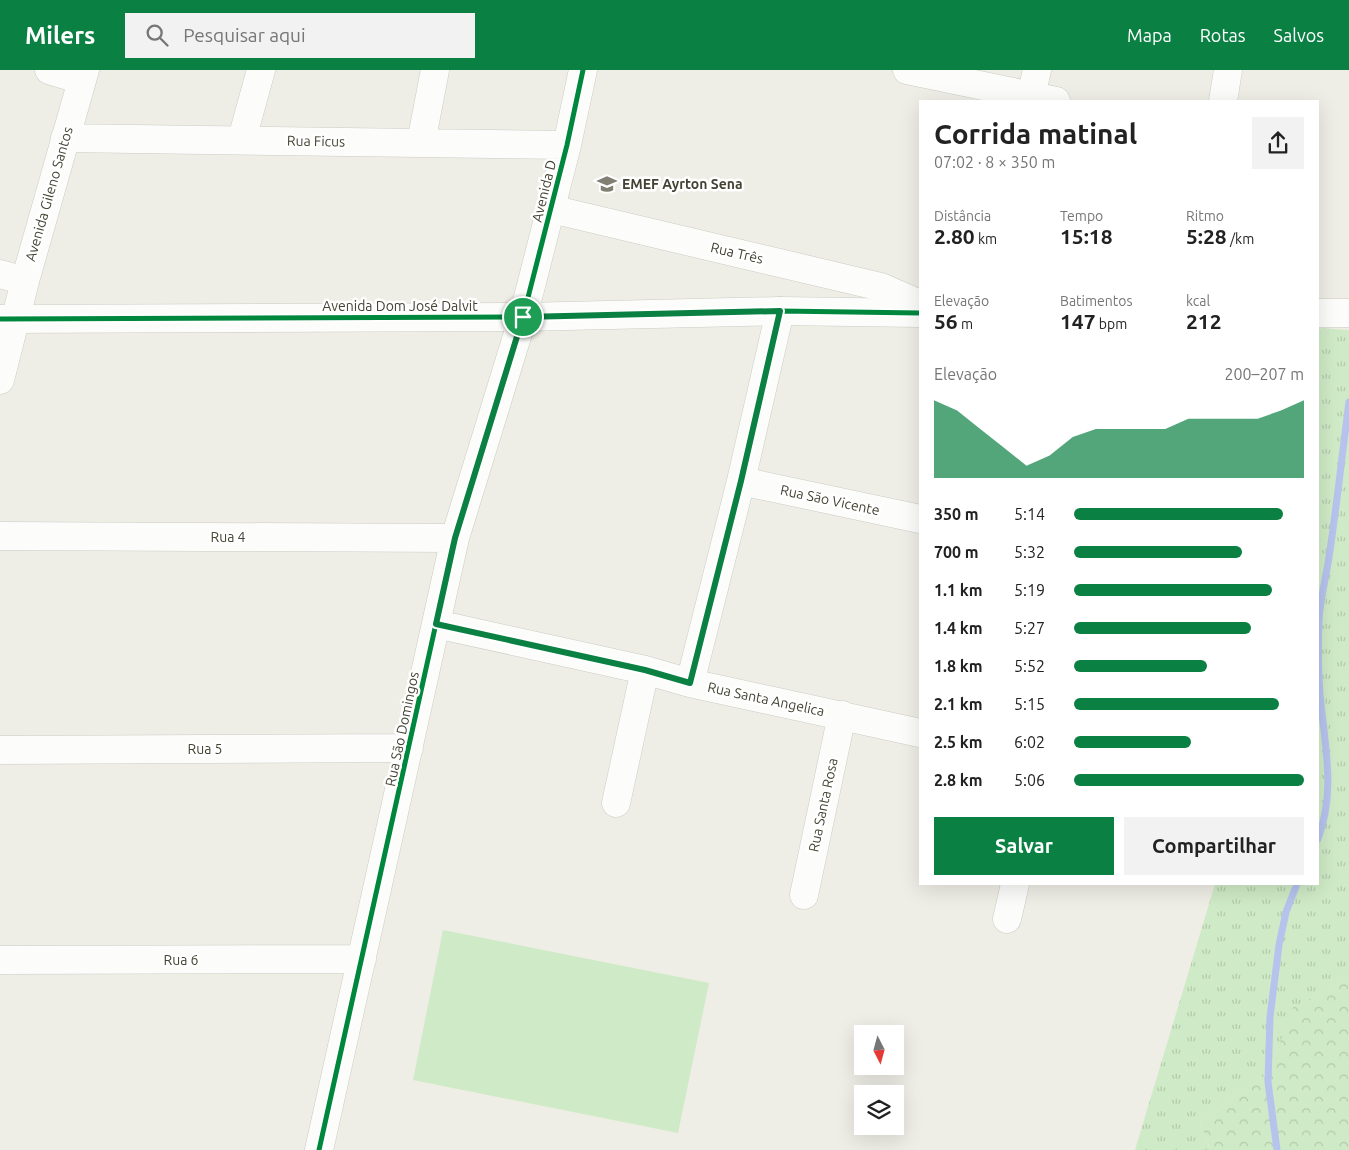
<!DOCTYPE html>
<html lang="pt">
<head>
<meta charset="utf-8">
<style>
  :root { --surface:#fff; --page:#f2f2f2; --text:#222; --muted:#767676; --accent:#0b8043 }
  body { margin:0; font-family:Ubuntu,sans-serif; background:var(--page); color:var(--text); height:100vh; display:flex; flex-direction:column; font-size:19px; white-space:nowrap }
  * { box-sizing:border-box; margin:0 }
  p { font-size:16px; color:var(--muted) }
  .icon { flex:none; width:28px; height:28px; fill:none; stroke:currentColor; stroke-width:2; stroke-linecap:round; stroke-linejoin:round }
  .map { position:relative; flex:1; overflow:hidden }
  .panel { position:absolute; left:919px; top:30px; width:400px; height:785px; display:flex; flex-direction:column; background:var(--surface); border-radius:0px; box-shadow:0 5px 20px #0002 }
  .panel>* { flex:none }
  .needle { width:32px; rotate:174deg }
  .tools { position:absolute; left:854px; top:955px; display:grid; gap:10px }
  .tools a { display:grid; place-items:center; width:50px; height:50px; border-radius:0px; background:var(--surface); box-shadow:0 5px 20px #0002; font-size:25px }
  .pin { position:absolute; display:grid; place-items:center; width:42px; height:42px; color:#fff; margin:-21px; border:2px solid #fff; border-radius:50%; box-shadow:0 1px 5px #0007 }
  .round { display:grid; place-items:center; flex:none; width:52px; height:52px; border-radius:0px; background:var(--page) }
  .headline { display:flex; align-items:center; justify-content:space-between; height:85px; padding:0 15px }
  h1 { font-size:28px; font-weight:700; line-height:38px }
  .stats { display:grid; grid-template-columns:repeat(3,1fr); gap:8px; height:85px; padding:5px 15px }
  .stats div { display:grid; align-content:center }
  .stats b { font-size:21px; font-weight:700 }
  .stats small { font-size:14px; font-weight:400 }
  .stats p { font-size:14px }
  .chart { height:140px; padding:10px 15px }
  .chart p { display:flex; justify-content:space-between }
  .chart svg { width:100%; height:90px; margin-top:5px; fill:var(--accent); opacity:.7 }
  .button { display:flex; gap:10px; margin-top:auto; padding:10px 15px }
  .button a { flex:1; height:58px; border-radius:0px; background:var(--accent); color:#fff; font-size:20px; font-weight:700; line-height:58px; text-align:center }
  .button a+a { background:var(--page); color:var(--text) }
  ul { padding:0 15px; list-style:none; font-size:16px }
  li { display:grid; grid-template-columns:80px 60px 1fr; align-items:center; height:38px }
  li i { height:12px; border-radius:6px; background:var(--accent) }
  header { display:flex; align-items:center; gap:30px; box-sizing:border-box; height:70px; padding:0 25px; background:var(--accent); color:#fff }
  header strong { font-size:24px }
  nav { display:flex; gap:28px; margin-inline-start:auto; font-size:18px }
  .search { width:350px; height:45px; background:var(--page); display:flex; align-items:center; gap:12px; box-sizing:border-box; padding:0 18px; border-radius:0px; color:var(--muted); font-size:19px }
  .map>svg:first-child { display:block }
</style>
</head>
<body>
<header>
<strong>Milers</strong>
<div class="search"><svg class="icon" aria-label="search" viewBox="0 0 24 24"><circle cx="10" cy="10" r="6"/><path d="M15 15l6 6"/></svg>Pesquisar aqui</div>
<nav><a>Mapa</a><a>Rotas</a><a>Salvos</a></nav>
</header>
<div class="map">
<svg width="1349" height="1080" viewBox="0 0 1349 1080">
  <defs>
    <pattern id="grass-tufts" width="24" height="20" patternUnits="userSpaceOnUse" patternTransform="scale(1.25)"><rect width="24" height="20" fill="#cfeac6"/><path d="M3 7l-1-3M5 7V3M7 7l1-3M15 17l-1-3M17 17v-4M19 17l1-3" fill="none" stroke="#b3caab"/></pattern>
    <pattern id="forest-crowns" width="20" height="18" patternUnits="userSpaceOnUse" patternTransform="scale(1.25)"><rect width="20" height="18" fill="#cfeac6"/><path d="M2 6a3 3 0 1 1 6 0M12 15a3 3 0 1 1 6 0" fill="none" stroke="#b3caab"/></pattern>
  </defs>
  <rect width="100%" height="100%" fill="#eeeee6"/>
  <!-- grass -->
  <path fill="url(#grass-tufts)" d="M1318 258 1349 260V909L1293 938 1270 1002 1200 1051 1210 1080H1135L1215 814H1318Z"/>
  <!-- forest -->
  <path fill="url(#forest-crowns)" d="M1349 909V1080H1210L1200 1051 1270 1002 1292 938Z"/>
  <!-- park -->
  <path fill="#cfeac6" d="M443 860 709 913 678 1063 413 1010Z"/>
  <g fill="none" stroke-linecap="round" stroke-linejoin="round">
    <!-- stream -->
    <path stroke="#b6c3ed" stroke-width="7" d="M1318 769C1335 723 1326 682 1321 634 1318 607 1318 578 1319 551 1320 529 1326 508 1329 487 1337 435 1342 384 1349 332
      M1277 1080 1268 1012 1270 947 1279 875 1286 842 1297 814"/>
    <defs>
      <path id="minor" d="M49 0 82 10
        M907 0 1056 31
        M1030 31 1037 0
        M1223 31 1228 0
        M65 68 567 75
        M242 69 261 0
        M421 73 435 0
        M551 139 881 217 920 234
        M0 204 25 211
        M0 310 25 211 85 0
        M741 411 920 449
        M0 466 455 468
        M436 554 645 600 690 613 920 663
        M690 613 741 411 780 241
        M0 680 409 678
        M616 733 645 600
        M804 825 842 645
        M1007 849 1015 814
        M0 890 362 889
        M319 1080 455 468 523 247 567 75 583 0"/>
      <path id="tertiary" d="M1318 243H1349
        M0 249 523 247 780 241 920 243"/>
    </defs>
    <!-- minor casing -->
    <use href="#minor" stroke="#ccccc4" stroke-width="29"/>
    <!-- tertiary casing -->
    <use href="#tertiary" stroke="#ccccc4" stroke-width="29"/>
    <!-- minor -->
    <use href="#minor" stroke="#fcfcfb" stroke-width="28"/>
    <!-- tertiary -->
    <use href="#tertiary" stroke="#fcfcfb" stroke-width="28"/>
    <defs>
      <path id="cycleway" d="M0 249 523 247 780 241 920 243
        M319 1080 455 468 523 247 567 75 583 0"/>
    </defs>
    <!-- cycleway casing -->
    <use href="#cycleway" stroke="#fff" stroke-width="8"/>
    <!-- cycleway -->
    <use href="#cycleway" stroke="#00873e" stroke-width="5"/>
  </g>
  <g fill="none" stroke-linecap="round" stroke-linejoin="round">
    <defs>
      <path id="route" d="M780 241 741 411 690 613 645 600 436 554 455 468 523 247Z"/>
    </defs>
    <!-- route casing -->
    <use href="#route" stroke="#fff" stroke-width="10"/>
    <!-- route -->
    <use href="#route" stroke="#0b8043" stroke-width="6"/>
  </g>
  <!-- icons -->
  <defs>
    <symbol id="school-bare" viewBox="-9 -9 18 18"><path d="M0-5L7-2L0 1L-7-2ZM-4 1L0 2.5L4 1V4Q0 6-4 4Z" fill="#807f72" stroke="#fff" stroke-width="2.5" paint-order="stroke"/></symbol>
  </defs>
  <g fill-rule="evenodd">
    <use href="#school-bare" x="593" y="100" width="28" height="28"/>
  </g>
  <g text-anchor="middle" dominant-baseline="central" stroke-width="5" stroke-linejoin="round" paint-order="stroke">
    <!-- street labels -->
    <g font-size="14" fill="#444333" stroke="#fff">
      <text transform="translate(316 71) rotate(1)">Rua Ficus</text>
      <text transform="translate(544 121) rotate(-76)">Avenida D</text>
      <text transform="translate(49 124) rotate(-74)">Avenida Gileno Santos</text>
      <text transform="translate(737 183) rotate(13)">Rua Três</text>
      <text x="400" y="236">Avenida Dom José Dalvit</text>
      <text transform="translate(830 430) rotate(12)">Rua São Vicente</text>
      <text x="228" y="467">Rua 4</text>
      <text transform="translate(766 629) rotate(12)">Rua Santa Angelica</text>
      <text transform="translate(402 659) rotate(-78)">Rua São Domingos</text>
      <text x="205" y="679">Rua 5</text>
      <text transform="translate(823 735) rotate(-78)">Rua Santa Rosa</text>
      <text x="181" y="890">Rua 6</text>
    </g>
    <!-- poi labels -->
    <g font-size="14" font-weight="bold" fill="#444333" stroke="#fff" text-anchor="start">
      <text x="622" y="114">EMEF Ayrton Sena</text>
    </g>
  </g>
</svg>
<div class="tools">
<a><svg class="needle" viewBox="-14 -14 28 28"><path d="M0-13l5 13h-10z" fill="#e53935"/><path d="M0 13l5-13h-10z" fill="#767676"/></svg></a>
<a><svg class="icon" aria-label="layers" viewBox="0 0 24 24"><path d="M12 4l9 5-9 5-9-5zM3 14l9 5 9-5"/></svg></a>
</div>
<div class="pin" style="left:523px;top:247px;background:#1e9e55"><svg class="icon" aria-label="arrive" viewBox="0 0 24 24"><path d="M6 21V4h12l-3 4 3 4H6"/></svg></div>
<section class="panel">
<div class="headline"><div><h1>Corrida matinal</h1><p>07:02 · 8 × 350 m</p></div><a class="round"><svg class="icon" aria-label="share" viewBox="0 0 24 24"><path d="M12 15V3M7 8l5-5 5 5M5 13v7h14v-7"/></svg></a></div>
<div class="stats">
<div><p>Distância</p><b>2.80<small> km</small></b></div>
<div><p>Tempo</p><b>15:18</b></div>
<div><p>Ritmo</p><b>5:28<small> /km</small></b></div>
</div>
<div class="stats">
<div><p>Elevação</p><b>56<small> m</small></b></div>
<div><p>Batimentos</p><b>147<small> bpm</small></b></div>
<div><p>kcal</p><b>212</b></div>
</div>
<div class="chart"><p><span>Elevação</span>200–207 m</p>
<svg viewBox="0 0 160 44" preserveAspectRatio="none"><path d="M0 44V6L10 11L20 20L30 29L40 38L50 33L60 24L70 20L80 20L90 20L100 20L110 15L120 15L130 15L140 15L150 11L160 6V44z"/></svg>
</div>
<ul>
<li><b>350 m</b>5:14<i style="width:91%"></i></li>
<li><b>700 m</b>5:32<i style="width:73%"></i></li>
<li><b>1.1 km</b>5:19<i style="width:86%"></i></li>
<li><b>1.4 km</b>5:27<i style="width:77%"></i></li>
<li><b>1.8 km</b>5:52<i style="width:58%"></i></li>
<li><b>2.1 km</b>5:15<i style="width:89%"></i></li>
<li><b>2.5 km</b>6:02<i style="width:51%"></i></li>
<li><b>2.8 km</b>5:06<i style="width:100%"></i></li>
</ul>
<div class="button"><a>Salvar</a><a>Compartilhar</a></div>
</section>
</div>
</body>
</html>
